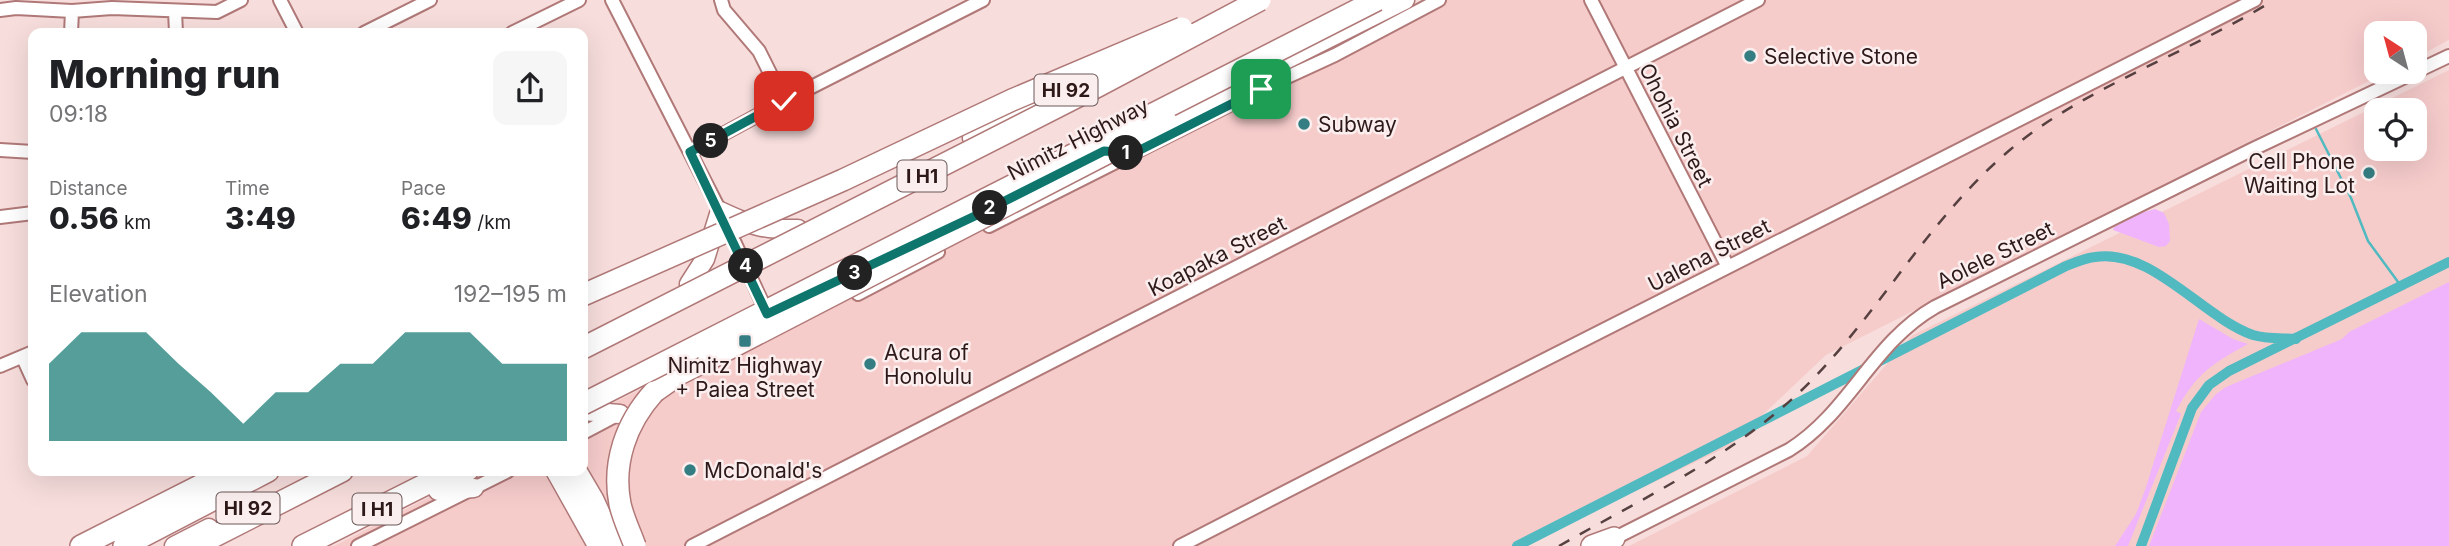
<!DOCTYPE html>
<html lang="en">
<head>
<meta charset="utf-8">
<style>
  :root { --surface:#fff; --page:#f6f6f6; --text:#202124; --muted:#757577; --accent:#0f766e }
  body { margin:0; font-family:Inter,sans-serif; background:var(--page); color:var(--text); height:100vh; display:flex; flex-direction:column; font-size:26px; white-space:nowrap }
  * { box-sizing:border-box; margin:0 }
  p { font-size:23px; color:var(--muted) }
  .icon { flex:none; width:38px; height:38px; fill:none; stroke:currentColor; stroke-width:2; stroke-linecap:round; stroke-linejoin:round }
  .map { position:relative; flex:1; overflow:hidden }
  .side { position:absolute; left:28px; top:28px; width:560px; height:448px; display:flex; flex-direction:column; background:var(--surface); border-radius:14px; box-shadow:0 7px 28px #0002 }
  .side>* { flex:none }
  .needle { width:46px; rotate:324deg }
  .tools { position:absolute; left:2364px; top:21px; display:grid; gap:14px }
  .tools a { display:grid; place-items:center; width:63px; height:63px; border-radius:14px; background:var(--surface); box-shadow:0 7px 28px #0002; font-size:35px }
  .pin { position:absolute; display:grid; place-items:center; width:60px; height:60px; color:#fff; margin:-30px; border-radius:14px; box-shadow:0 4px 10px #0006 }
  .km { position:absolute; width:35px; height:35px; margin:-18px; border-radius:50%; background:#222; color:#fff; font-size:19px; line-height:35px; text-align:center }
  .round { display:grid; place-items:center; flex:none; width:74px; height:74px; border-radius:14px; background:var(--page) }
  .summary { display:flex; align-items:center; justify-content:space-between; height:119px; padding:0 21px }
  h1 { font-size:38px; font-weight:800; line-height:52px }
  .figures { display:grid; grid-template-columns:repeat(3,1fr); gap:10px; height:119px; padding:7px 21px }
  .figures div { display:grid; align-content:center }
  .figures b { font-size:30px; font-weight:800 }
  .figures small { font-size:19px; font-weight:400 }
  .figures p { font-size:19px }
  .chart { height:196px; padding:14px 21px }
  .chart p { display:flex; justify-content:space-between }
  .chart svg { width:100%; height:126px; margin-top:7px; fill:var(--accent); opacity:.7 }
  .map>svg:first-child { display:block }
</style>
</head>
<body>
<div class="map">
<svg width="2449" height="546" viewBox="0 0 2449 546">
  <rect width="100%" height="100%" fill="#f7dedd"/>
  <!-- built -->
  <path fill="#f6cccb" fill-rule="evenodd" d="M1423 0H2449V40L2415 58V33H2376V72H2387L1826 355 1731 445 1522 546H334L480 471H583V418Z
    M2449 70V546H1629L1807 456 1911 336ZM2376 110H2415V149H2376Z"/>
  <!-- green -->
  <path fill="#efb4fc" d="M2155 209 2164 213 2169 224 2170 241 2166 246 2159 247 2113 230 2114 227 2141 213Z
    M2449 282V546H2149L2201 412 2216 394 2226 387 2342 339 2349 332Z
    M2199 319 2233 339 2248 344C2210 365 2197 373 2176 411L2181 414 2128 546H2115L2136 514 2145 490Z"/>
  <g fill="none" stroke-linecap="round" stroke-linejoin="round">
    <!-- stream -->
    <path stroke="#51bac0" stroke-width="2.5" d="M2316 129 2351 198 2368 241 2401 286"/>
    <!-- canal -->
    <path stroke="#51bac0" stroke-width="10" d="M1517 546 2064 267C2074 263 2084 258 2095 257 2152 248 2202 317 2253 335 2266 339 2283 338 2296 339
      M2141 546 2192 408 2209 385 2229 371 2449 262"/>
    <defs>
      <path id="minor" d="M280 0 297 33
        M612 0 720 211 768 315
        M721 0 724 10 759 51 784 101
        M1591 0 1728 267
        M0 10 16 8 72 11 112 8 217 12 241 0
        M175 11 176 33
        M71 33 72 11
        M364 33 430 0
        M512 33 579 0
        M0 150 33 152
        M690 152 784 101 983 0
        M0 217 33 213
        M989 226 1261 89 1335 55 1439 0
        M858 294 938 252
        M23 358 33 380
        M0 366 33 352
        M583 433 617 415
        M1609 541 1789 450C1850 412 1872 343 1935 307L2253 149 2449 56
        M358 546 508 471
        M692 546 1758 0
        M1180 546 1412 427 2255 0"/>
      <path id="primary" d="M1156 125 1405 0
        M972 138 1103 71
        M689 284 705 259 720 211C752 226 763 230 798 229
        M583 411 620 414
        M441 485 469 471
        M438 491 474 488
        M174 546 209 528"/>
      <path id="motorway" d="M654 392 681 373 709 359
        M557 471 599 546
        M576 471 593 500 614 546
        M81 546 229 471
        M124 546 268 471
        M195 546 342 471
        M303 546 452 471
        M1592 546 1614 538"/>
    </defs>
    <!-- minor casing -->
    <use href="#minor" stroke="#b07978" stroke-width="16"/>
    <!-- primary casing -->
    <use href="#primary" stroke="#b07978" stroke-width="21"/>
    <!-- motorway casing -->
    <use href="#motorway" stroke="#b07978" stroke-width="24"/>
    <!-- minor -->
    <use href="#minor" stroke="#fff" stroke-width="12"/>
    <!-- primary -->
    <use href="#primary" stroke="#fff" stroke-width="18"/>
    <!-- motorway -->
    <use href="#motorway" stroke="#fff" stroke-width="21"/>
    <!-- rail -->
    <path stroke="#564040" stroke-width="2.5" stroke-dasharray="12 12" stroke-linecap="butt" d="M1559 546C1645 497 1740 453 1811 381 1883 307 1931 216 2011 149 2085 87 2191 52 2274 0"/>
    <defs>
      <path id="motorway-bridge" d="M583 295 843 180 1012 100 1182 28
        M583 348 1098 86 1260 0
        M709 359 1167 122
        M583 404 1377 0
        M635 546C630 532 623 518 620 504 612 463 626 423 654 392"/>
    </defs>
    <!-- motorway-bridge casing -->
    <use href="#motorway-bridge" stroke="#b07978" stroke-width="24" stroke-linecap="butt"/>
    <!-- motorway-bridge -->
    <use href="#motorway-bridge" stroke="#fff" stroke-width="21"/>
  </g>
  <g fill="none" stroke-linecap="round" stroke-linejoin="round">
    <defs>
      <path id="route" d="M784 101 690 152 767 314 977 215 1104 151 1134 153 1261 89"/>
    </defs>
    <!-- route casing -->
    <use href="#route" stroke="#fff" stroke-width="14"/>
    <!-- route -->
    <use href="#route" stroke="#0f766e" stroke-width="9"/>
  </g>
  <!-- markers -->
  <g fill="#347d82" stroke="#fbeeee" stroke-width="2.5">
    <circle cx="1750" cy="56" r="7"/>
    <circle cx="1304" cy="124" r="7"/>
    <circle cx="2369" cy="173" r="7"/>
    <rect x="738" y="334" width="14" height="14" rx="3.5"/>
    <circle cx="870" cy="364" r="7"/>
    <circle cx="690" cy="470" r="7"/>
  </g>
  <g text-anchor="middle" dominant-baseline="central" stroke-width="5" stroke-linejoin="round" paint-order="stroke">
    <!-- shield labels -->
    <g fill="#fbeeee" stroke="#6c5959" stroke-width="2">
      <rect x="1034.5" y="74.5" width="63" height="31" rx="5"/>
      <rect x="897.5" y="160.5" width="49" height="31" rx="5"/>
      <rect x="216.5" y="492.5" width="63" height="31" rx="5"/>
      <rect x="352.5" y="493.5" width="49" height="31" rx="5"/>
    </g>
    <g font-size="19" font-weight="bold" fill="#2e1919">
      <text x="1066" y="90">HI 92</text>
      <text x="922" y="176">I H1</text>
      <text x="248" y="508">HI 92</text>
      <text x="377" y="509">I H1</text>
    </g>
    <!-- poi labels -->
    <g font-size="21" fill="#2e1919" stroke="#fbeeee" text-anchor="start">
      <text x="1764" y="56">Selective Stone</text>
      <text x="1318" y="124">Subway</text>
      <text x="2355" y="161" text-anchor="end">Cell Phone<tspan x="2355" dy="24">Waiting Lot</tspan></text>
      <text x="884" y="352">Acura of<tspan x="884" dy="24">Honolulu</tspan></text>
      <text x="745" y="365" text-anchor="middle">Nimitz Highway<tspan x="745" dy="24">+ Paiea Street</tspan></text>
      <text x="704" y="470">McDonald's</text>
    </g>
    <!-- street labels -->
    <g font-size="21" fill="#2e1919" stroke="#fbeeee">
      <text transform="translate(1676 125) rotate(63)">Ohohia Street</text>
      <text transform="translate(1078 139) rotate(-27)">Nimitz Highway</text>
      <text transform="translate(1709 255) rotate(-27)">Ualena Street</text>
      <text transform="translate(1995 255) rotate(-26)">Aolele Street</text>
      <text transform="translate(1217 256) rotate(-27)">Koapaka Street</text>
    </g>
  </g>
</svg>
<div class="tools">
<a><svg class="needle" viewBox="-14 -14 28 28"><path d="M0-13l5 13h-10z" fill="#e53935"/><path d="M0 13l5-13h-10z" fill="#757577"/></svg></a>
<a><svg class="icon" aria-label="locate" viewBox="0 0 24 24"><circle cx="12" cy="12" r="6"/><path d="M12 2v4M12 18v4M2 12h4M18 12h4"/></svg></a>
</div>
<div class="pin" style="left:1261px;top:89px;background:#1e9e55"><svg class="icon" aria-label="arrive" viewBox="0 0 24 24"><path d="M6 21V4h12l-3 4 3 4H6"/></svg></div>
<div class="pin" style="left:784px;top:101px;background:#d93025"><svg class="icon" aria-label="check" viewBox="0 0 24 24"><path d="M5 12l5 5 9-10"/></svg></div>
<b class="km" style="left:1126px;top:153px">1</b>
<b class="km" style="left:990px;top:208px">2</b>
<b class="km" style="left:855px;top:273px">3</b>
<b class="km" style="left:746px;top:266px">4</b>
<b class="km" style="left:711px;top:141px">5</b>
<section class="side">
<div class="summary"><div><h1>Morning run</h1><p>09:18</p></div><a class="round"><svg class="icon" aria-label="share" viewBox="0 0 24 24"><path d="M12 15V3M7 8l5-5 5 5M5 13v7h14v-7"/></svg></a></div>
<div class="figures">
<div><p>Distance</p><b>0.56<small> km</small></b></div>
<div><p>Time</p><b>3:49</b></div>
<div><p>Pace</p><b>6:49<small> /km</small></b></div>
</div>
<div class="chart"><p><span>Elevation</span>192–195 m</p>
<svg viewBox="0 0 160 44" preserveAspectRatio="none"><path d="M0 44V17L10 6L20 6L30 6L40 17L50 27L60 38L70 27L80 27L90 17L100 17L110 6L120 6L130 6L140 17L150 17L160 17V44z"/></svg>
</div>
</section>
</div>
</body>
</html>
